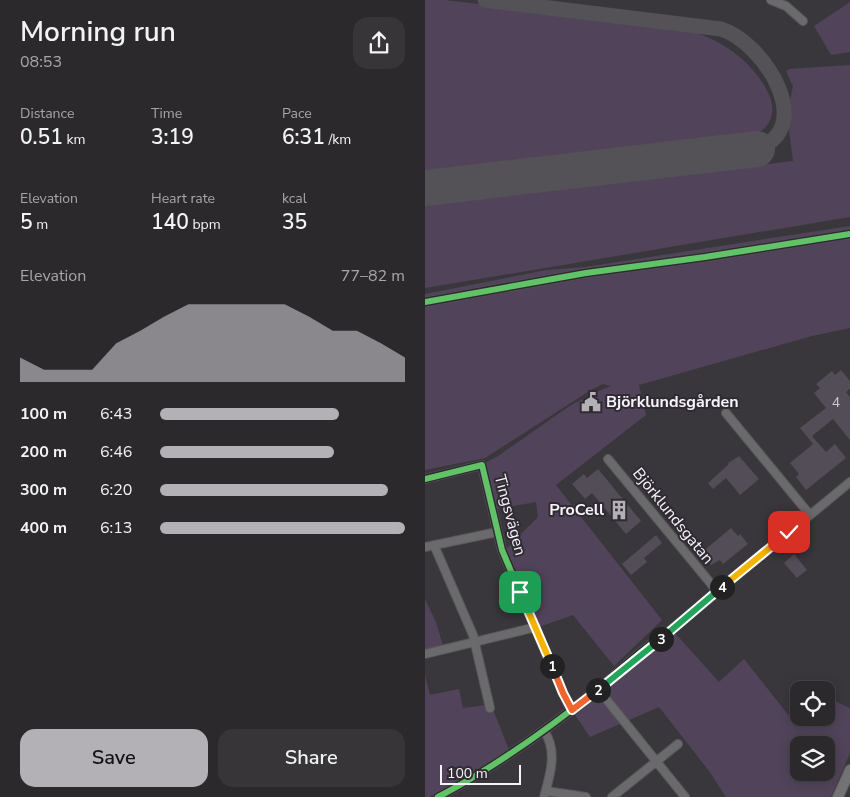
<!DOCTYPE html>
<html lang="en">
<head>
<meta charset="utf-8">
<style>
  :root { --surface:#2b292c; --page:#373538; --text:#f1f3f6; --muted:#a6a6a9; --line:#474548; --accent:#b4b1b6 }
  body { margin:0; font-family:"Nunito Sans",sans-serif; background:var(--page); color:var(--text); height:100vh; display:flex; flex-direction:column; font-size:19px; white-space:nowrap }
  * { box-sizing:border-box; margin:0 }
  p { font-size:16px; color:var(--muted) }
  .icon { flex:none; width:28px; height:28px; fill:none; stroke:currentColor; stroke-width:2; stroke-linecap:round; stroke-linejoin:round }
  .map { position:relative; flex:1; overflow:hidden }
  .sheet { display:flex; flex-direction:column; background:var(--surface); width:425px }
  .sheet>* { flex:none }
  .tools { position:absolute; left:365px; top:681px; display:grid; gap:10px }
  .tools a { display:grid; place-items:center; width:45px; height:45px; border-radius:10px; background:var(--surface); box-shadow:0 2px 12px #0003,0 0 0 1px var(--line); font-size:25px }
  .scale { position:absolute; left:15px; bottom:12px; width:81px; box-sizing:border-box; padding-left:5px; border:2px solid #f6f3f9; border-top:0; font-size:14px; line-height:18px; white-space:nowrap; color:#f6f3f9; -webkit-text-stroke:4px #302b33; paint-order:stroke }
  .pin { position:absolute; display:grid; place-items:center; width:42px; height:42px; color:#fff; margin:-21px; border-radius:10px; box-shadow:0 2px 8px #0006 }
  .km { position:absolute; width:25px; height:25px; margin:-12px; border-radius:50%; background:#222; color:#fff; font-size:14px; line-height:25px; text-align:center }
  .round { display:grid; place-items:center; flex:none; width:52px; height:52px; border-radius:15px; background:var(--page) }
  .head { display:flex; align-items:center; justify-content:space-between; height:85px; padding:0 20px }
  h1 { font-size:28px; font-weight:600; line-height:38px }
  .figures { display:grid; grid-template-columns:repeat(3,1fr); gap:8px; height:85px; padding:5px 20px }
  .figures div { display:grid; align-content:center }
  .figures b { font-size:21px; font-weight:600 }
  .figures small { font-size:14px; font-weight:400 }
  .figures p { font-size:14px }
  .chart { height:140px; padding:10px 20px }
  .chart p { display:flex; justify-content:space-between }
  .chart svg { width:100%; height:90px; margin-top:5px; fill:var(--accent); opacity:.7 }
  .primary-button { display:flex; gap:10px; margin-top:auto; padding:10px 20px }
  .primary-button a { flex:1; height:58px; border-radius:15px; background:var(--accent); color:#111; font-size:20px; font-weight:600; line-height:58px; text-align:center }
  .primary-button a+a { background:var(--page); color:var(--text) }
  ul { padding:0 20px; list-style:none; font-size:16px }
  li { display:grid; grid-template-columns:80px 60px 1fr; align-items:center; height:38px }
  li i { height:12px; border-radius:6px; background:var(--accent) }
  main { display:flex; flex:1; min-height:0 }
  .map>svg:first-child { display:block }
</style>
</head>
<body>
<main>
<section class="sheet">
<div class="head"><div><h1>Morning run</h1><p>08:53</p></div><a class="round"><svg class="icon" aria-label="share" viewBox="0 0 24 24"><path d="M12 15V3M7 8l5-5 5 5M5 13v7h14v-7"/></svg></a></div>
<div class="figures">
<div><p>Distance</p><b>0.51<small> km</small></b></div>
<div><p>Time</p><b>3:19</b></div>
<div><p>Pace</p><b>6:31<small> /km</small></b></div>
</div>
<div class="figures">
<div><p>Elevation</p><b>5<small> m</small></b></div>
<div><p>Heart rate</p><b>140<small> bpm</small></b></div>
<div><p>kcal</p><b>35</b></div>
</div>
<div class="chart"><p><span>Elevation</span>77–82 m</p>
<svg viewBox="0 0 160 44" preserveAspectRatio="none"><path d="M0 44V32L10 38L20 38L30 38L40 25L50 19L60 12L70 6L80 6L90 6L100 6L110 6L120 12L130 19L140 19L150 25L160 32V44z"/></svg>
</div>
<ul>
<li><b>100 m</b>6:43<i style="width:73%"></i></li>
<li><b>200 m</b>6:46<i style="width:71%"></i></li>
<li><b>300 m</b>6:20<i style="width:93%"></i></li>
<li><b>400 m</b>6:13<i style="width:100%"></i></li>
</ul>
<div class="primary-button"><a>Save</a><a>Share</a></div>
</section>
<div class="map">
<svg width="425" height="797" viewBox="0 0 425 797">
  <rect width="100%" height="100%" fill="#39373b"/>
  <!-- green -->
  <path fill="#51445a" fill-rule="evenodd" d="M0 0H20L255 28C291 37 319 54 339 85 344 94 349 104 347 114 345 123 340 131 330 133L0 172Z
    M425 2V52L406 55 389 26Z
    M425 65V217L0 288V205L368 161 362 115 368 86 361 71 364 69Z
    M425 226V229L0 299V294L121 270 160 267Z
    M425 236V328L387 336 214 385 221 415 131 485 237 620 189 666 148 615 114 627 81 549 113 517 111 502 71 509 62 466V462L73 456 146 405 169 393 186 386 178 384 166 390 60 458 0 470V304L159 276Z
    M0 599 11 622 18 646 0 651Z
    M250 633 294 682 319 659 369 722 374 716 401 718V697L425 708V753L406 797H301L284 771 234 707 165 737 150 715ZM374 745H401V772H374Z
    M0 675 5 695 34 689 38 708 62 705 69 712 84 750 4 797H0Z"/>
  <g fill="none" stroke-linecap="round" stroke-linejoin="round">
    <!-- taxiway -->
    <path stroke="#545256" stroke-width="15" d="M60 0 296 29C338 42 393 127 332 149"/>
    <!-- runway -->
    <path stroke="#545256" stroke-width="36" d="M0 188 332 149"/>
  </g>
  <!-- building -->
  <path fill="#524d56" d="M416 370 425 381V389L421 392 425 397V440L408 419 387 436 401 452 410 444 421 458 381 490 371 477 374 474 365 463 388 444 375 428 401 408 389 393 395 388 391 384 407 371 410 375Z
    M314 456 334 479 315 495 301 478 288 489 283 483 304 464 303 463Z
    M173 469 216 521 201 534 167 493 160 499 147 484 159 474 162 478Z
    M306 528 313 536 315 534 323 544 298 564 295 560 286 565 276 553Z
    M231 535 237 543 219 558 222 562 206 575 197 564Z
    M369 554 382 570 372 578 359 563Z"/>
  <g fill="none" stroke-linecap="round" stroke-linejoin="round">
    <defs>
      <path id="minor" d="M346 0 361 6 378 21
        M0 302 161 273 280 257 425 234
        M301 413 385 515
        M183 459 292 591
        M0 479 57 465 77 550 138 693 147 710
        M9 545 48 635 65 708
        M0 547 72 532
        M240 635 425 482
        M0 654 111 627
        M173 689 260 797
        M119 731C133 750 125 776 119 797
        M121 791 161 797
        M13 797C70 767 122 730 172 690 194 672 219 647 243 632
        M187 797 253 744"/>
      <path id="major" d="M413 797 425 770"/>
    </defs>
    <!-- minor casing -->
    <use href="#minor" stroke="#575659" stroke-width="10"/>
    <!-- major casing -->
    <use href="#major" stroke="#575659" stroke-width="12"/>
    <!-- minor -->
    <use href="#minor" stroke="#6a696b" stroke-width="8"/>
    <!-- major -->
    <use href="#major" stroke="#737274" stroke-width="10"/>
    <defs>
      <path id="cycleway" d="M0 302 161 273 280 257 425 234
        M0 479 57 465 77 550 138 693 147 710
        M13 797C70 767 122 730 172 690 194 672 219 647 243 632"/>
    </defs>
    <!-- cycleway casing -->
    <use href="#cycleway" stroke="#302b33" stroke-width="9"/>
    <!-- cycleway -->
    <use href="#cycleway" stroke="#61c268" stroke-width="6"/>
  </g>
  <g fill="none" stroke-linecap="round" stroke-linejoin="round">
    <defs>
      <path id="split-1" d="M95 592 127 666"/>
      <path id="split-2" d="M127 666 138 693 147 710 173 690"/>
      <path id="split-3" d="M173 690 236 639"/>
      <path id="split-4" d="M236 639 297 587"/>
      <path id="split-5" d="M297 587 364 532"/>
    </defs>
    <!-- split-1 casing -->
    <use href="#split-1" stroke="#fff" stroke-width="10"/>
    <!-- split-2 casing -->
    <use href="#split-2" stroke="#fff" stroke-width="10"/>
    <!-- split-3 casing -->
    <use href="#split-3" stroke="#fff" stroke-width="10"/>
    <!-- split-4 casing -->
    <use href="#split-4" stroke="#fff" stroke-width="10"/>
    <!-- split-5 casing -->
    <use href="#split-5" stroke="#fff" stroke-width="10"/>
    <!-- split-1 -->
    <use href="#split-1" stroke="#f5b400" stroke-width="6"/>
    <!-- split-2 -->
    <use href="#split-2" stroke="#f0652b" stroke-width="6"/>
    <!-- split-3 -->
    <use href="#split-3" stroke="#22a559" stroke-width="6"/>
    <!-- split-4 -->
    <use href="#split-4" stroke="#22a559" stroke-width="6"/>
    <!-- split-5 -->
    <use href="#split-5" stroke="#f5b400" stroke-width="6"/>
  </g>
  <!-- icons -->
  <defs>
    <symbol id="civic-bare" viewBox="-9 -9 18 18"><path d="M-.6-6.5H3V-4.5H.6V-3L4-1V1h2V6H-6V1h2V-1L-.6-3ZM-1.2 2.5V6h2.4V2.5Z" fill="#b4b1b6" stroke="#302b33" stroke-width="2.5" paint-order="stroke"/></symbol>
    <symbol id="building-bare" viewBox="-9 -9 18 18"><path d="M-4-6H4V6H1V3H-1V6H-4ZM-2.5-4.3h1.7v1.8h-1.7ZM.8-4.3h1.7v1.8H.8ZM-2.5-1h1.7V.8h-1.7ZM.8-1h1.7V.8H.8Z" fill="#b4b1b6" stroke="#302b33" stroke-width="2.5" paint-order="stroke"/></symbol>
  </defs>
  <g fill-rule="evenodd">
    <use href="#civic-bare" x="152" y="388" width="28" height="28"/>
    <use href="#building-bare" x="180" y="496" width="28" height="28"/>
  </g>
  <g text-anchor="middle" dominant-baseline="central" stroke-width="4" stroke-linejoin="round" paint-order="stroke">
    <!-- number labels -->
    <g font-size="14" fill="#cdcad0">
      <text x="411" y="402">4</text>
    </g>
    <!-- poi labels -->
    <g font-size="16" font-weight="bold" fill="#f6f3f9" stroke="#302b33" text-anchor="start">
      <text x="181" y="402">Björklundsgården</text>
      <text x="179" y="510" text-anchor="end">ProCell</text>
    </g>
    <!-- street labels -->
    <g font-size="16" fill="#f6f3f9" stroke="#302b33">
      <text transform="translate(85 515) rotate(75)">Tingsvägen</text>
      <text transform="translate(248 516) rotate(51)">Björklundsgatan</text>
    </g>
  </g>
</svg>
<div class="tools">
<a><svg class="icon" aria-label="locate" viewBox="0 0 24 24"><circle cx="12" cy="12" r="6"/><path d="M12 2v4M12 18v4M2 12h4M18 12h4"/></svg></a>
<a><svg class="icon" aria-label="layers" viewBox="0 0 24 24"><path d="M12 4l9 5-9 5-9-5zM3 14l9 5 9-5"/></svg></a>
</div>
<div class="scale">100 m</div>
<div class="pin" style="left:95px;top:592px;background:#1e9e55"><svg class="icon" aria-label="arrive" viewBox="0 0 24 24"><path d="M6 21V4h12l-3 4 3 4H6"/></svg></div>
<div class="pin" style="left:364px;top:532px;background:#d93025"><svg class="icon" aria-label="check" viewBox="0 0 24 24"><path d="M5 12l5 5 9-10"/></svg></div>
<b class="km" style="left:127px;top:666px">1</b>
<b class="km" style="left:173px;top:690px">2</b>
<b class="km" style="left:236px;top:639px">3</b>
<b class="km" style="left:297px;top:587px">4</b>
</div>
</main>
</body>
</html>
